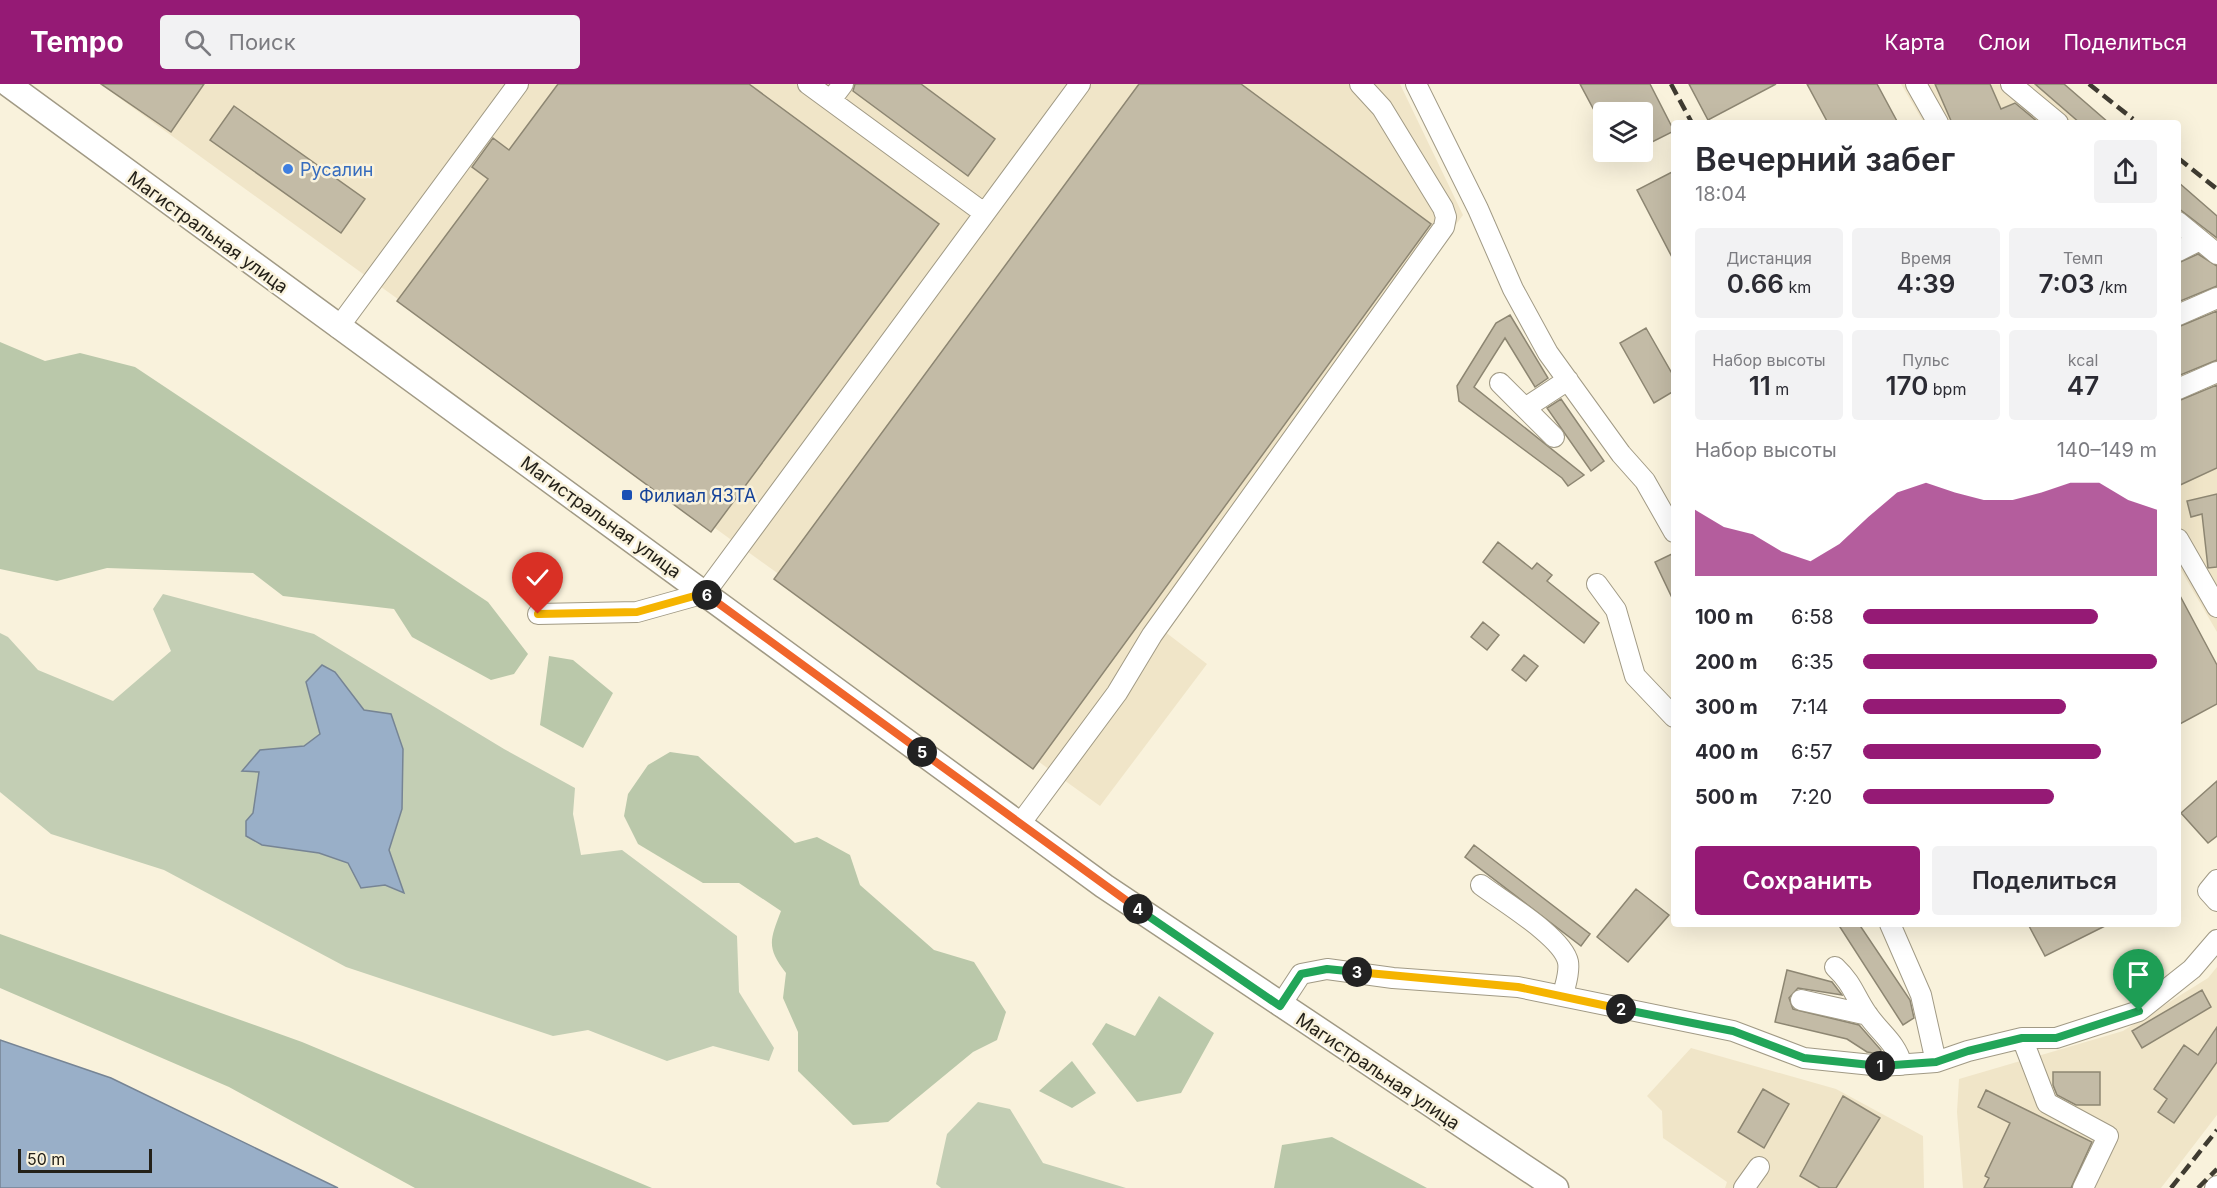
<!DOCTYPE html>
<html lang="ru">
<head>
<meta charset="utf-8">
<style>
  :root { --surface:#fff; --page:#f2f2f3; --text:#2b2b33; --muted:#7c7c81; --accent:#951a75 }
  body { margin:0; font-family:Inter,sans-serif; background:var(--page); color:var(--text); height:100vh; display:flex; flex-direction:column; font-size:22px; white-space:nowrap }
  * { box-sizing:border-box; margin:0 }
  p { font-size:20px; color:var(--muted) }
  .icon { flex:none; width:33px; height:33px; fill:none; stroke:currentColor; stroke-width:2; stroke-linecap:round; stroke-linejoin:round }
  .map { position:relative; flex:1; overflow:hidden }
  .drawer { position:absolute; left:1671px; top:36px; width:510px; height:807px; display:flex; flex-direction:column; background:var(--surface); border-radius:6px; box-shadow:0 6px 24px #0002 }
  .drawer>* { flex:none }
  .tools { position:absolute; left:1593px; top:18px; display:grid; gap:12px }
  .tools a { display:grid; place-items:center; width:60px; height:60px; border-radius:6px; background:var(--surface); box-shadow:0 6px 24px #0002; font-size:30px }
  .scale { position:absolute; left:18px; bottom:15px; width:134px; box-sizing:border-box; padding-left:6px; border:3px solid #242119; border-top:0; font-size:16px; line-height:21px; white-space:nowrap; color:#242119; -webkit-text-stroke:4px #f9f2dc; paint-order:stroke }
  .pin { position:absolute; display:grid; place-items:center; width:51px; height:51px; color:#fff; margin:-62px -26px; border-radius:50% 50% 50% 0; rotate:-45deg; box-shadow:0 0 6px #0007 }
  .pin .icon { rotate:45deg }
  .km { position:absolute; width:30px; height:30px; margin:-15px; border-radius:50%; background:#222; color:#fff; font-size:16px; line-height:30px; text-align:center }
  .round { display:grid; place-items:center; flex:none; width:63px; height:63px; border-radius:6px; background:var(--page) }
  .head { display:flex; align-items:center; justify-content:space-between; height:102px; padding:0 24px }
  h1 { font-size:33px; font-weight:600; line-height:45px }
  .metrics { display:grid; grid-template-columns:repeat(3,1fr); gap:9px; height:102px; padding:6px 24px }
  .metrics div { display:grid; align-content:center; border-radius:6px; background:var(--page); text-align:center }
  .metrics b { font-size:26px; font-weight:600 }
  .metrics small { font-size:16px; font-weight:400 }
  .metrics p { font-size:16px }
  .chart { height:168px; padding:12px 24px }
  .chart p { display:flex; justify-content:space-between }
  .chart svg { width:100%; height:108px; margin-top:6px; fill:var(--accent); opacity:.7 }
  .action { display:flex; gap:12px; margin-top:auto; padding:12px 24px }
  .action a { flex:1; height:69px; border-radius:6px; background:var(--accent); color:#fff; font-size:24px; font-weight:600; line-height:69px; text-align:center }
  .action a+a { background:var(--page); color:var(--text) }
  ul { padding:0 24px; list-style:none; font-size:20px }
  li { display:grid; grid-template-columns:96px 72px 1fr; align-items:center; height:45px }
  li i { height:15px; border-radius:8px; background:var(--accent) }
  header { display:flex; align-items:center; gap:36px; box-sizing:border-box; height:84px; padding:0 30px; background:var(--accent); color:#fff }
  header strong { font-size:28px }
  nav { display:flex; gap:33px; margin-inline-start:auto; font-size:21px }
  .search { width:420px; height:54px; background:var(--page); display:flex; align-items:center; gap:15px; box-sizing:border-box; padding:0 21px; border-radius:6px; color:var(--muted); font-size:22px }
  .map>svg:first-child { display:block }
</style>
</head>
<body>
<header>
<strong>Tempo</strong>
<div class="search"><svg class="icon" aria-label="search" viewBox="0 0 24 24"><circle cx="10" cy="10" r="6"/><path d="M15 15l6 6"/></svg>Поиск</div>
<nav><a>Карта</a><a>Слои</a><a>Поделиться</a></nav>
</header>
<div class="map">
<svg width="2217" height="1104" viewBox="0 0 2217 1104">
  <rect width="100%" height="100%" fill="#f9f2dc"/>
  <!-- built -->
  <path fill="#f0e5c8" d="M100 0H1400L1463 131 1160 544 1207 580 1100 722Z
    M1901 0H2064L2109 39H1924Z
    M2178 98 2217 132V548L2178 481Z
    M2217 883V1031L2161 1104H1963L1957 1028 1959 995 2123 947 2208 894Z
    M1691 964 1836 1005 1923 1052 1924 1104H1725L1727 1098 1663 1054 1662 1027 1647 1012Z"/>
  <!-- green -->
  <path fill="#c3ceb4" d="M163 510 314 550 504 665 575 704 573 730 581 771 622 766 737 852 739 908 774 964 769 977 713 962 667 977 588 946 553 952 346 883 164 786 51 750 0 708V549L8 553 38 586 113 617 171 567 153 525Z
    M978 1018 1010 1025 1043 1079 1126 1104H941L936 1100 947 1050Z"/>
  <!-- forest -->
  <path fill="#bac8aa" d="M0 258 45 277 80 269 135 283 488 518 528 570 514 590 491 596 412 553 394 525 283 512 253 489 107 484 57 497 0 485Z
    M549 572 573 576 613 609 583 664 540 641Z
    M670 668 698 672 795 759 817 753 850 771 860 801 934 866 974 878 1006 928 997 956 973 968 888 1038 853 1041 798 987V948L783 914 786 889C766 863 770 856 781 827L739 799H703L638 760 624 732 628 710 648 681Z
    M0 850 302 958 652 1104H415L229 1003 0 904Z
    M1159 912 1214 949 1181 1009 1137 1018 1092 960 1106 939 1135 952Z
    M1072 977 1096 1009 1072 1024 1039 1007Z
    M1332 1053 1427 1104H1274L1282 1061Z"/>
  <!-- water -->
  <path fill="#99afc8" stroke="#768494" stroke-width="1.5" d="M322 581 335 588 364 626 391 630 403 665 402 725 389 766 404 809 385 801 361 804 348 779 319 769 262 761 246 752V737L253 729 259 688 242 687 260 666 304 662 320 650 306 598Z
    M0 956 111 994 338 1104H0Z"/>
  <!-- building -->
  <path fill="#c3bba6" stroke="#8d8672" stroke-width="1.5" d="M101 0H204L171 48Z
    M558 0H749L939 140 711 448 397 217 488 95 472 83 493 54 509 66Z
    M855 0H921L995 55 968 92 853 7Z
    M1139 0H1241L1431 140 1033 685 774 495Z
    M1580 0H1650L1674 47 1642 63V28H1595Z
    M1689 0H1776L1708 36Z
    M1807 0H1877L1898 39H1828Z
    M1935 0H1990L2001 25 2015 19 2039 39H1952Z
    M2035 0H2064L2109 39H2080Z
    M234 22 365 115 341 149 210 56Z
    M1674 87V177L1637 106Z
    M2178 98 2217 132V154L2178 124Z
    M2198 170 2217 182V202L2178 218V179Z
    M2217 227V276L2178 292V243Z
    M1510 231 1548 294 1535 303 1505 254 1474 303 1584 391 1568 402 1562 394 1459 317 1457 302 1496 239Z
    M1646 244 1674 293V307L1654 319 1620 259Z
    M2217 301V384L2178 402V317Z
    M1561 315 1604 377 1591 387 1547 324Z
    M2217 410V483L2208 484 2202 430 2191 433 2187 417Z
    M1498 458 1532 485 1537 479 1552 491 1547 497 1599 539 1584 559 1483 478Z
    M1674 469V518L1655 478Z
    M2178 508 2217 581V620L2178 641Z
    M1483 538 1499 551 1487 566 1471 553Z
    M1524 571 1538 582 1526 597 1512 586Z
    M2217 697V752L2208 759 2181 729Z
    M1474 761 1590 850 1581 862 1465 773Z
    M1636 805 1669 831 1628 878 1597 853Z
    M1838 840H1859L1910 916 1914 934 1903 941Z
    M2028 840H2109L2045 872Z
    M1787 886 1832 898 1842 911 1798 904 1789 914 1793 925 1859 941 1881 966 1879 970 1867 968 1847 955 1775 938Z
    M2202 906 2211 923 2142 964 2132 947Z
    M2217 943V978L2174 1039 2158 1028 2167 1015 2154 1005 2184 961 2198 971Z
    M2053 988H2100V1021H2076L2057 1011 2053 1001Z
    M1763 1005 1789 1020 1764 1064 1738 1048Z
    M1986 1006 2092 1058 2071 1104H1984L1989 1094 1985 1092 2010 1039 1978 1023Z
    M1843 1012 1880 1034 1836 1104H1820L1800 1092Z"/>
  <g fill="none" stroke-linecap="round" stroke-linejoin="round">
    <defs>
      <path id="minor" d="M808 0 984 129
        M1416 0 1478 125 1513 205 1548 269 1621 370 1645 397 1674 448
        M1916 0 1938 39
        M2011 0 2058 39
        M831 16 843 0
        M2178 138 2217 170
        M2178 167 2200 156
        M2178 231 2217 214
        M338 244 518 0
        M1500 299 1554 353
        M2178 305 2217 288
        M1525 324 1568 296
        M2178 455 2217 523
        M1597 500 1616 526 1635 592 1674 633
        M538 530 637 528 705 509 1080 0
        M1020 740 1117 609 1152 551 1444 143 1446 133 1443 124 1382 24 1360 0
        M2217 796 2208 807 2217 817
        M1481 801C1502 817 1563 853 1568 878 1570 889 1565 901 1563 911
        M1890 840 1921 911 1936 978
        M1835 883C1853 900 1854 911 1867 930 1880 949 1896 958 1902 981
        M1801 916 1868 931
        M1280 922 1301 890 1327 885 1393 894 1518 903 1733 947 1804 974 1882 982 1936 978 1968 967 2022 954H2056L2139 927 2192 885 2217 856
        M2022 954 2047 1019 2108 1052 2083 1104
        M1744 1104 1759 1083
        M2215 1104 2217 1102"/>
      <path id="major" d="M8 0 1104 802 1556 1104"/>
    </defs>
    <!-- minor casing -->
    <use href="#minor" stroke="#a19a85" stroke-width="22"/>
    <!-- major casing -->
    <use href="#major" stroke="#a19a85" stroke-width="27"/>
    <!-- minor -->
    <use href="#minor" stroke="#fff" stroke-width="20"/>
    <!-- major -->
    <use href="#major" stroke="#fff" stroke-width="24"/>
    <!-- rail -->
    <path stroke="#3f3b31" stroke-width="4.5" stroke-dasharray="12 6" stroke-linecap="butt" d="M1671 0 1692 39
      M2089 0 2133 35
      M2178 74 2217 105
      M2171 1104 2217 1046
      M2198 1104 2217 1085"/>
  </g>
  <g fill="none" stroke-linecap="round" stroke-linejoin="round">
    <defs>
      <path id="split-1" d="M1880 982 1936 978 1968 967 2022 954H2056L2139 927"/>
      <path id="split-2" d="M1621 925 1733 947 1804 974 1880 982"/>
      <path id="split-3" d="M1357 888 1518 903 1621 925"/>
      <path id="split-4" d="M1138 825 1280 922 1301 890 1327 885 1357 888"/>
      <path id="split-5" d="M922 668 1138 825"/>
      <path id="split-6" d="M707 511 922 668"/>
      <path id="split-7" d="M538 530 637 528 705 509 707 511"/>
    </defs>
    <!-- split-1 casing -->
    <use href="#split-1" stroke="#fff" stroke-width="12"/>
    <!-- split-2 casing -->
    <use href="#split-2" stroke="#fff" stroke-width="12"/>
    <!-- split-3 casing -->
    <use href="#split-3" stroke="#fff" stroke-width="12"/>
    <!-- split-4 casing -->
    <use href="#split-4" stroke="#fff" stroke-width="12"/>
    <!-- split-5 casing -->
    <use href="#split-5" stroke="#fff" stroke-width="12"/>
    <!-- split-6 casing -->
    <use href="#split-6" stroke="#fff" stroke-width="12"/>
    <!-- split-7 casing -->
    <use href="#split-7" stroke="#fff" stroke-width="12"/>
    <!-- split-1 -->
    <use href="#split-1" stroke="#22a559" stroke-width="8"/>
    <!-- split-2 -->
    <use href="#split-2" stroke="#22a559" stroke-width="8"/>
    <!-- split-3 -->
    <use href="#split-3" stroke="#f5b400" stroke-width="8"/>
    <!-- split-4 -->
    <use href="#split-4" stroke="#22a559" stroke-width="8"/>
    <!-- split-5 -->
    <use href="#split-5" stroke="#f0652b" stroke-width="8"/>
    <!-- split-6 -->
    <use href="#split-6" stroke="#f0652b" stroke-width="8"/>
    <!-- split-7 -->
    <use href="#split-7" stroke="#f5b400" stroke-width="8"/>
  </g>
  <!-- markers -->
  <circle fill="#3f7fe0" stroke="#f9f2dc" stroke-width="2" cx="288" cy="85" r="6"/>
  <rect fill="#1a4fb4" stroke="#f9f2dc" stroke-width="2" x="621" y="405" width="12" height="12" rx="3"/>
  <g text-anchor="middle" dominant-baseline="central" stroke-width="5" stroke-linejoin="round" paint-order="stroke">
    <!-- shop labels -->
    <g font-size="18" fill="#366cbe" stroke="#f9f2dc" text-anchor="start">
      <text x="300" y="85">Русалин</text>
    </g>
    <!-- street labels -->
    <g font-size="18" fill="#242119" stroke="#f9f2dc">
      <text transform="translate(208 148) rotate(36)">Магистральная улица</text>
      <text transform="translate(601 433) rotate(36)">Магистральная улица</text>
      <text transform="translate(1378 987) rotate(34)">Магистральная улица</text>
    </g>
    <!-- transit labels -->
    <g font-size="18" fill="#164399" stroke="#f9f2dc" text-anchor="start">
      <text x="639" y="411">Филиал ЯЗТА</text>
    </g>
  </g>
</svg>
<div class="tools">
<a><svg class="icon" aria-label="layers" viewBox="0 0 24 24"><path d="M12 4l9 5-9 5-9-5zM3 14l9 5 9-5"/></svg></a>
</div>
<div class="scale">50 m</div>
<div class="pin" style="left:2139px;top:927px;background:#1e9e55"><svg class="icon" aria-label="arrive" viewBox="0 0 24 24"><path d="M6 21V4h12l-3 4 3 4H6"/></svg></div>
<div class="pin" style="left:538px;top:530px;background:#d93025"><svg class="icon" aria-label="check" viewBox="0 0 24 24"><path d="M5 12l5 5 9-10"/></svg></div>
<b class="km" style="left:1880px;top:982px">1</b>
<b class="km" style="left:1621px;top:925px">2</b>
<b class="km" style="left:1357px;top:888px">3</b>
<b class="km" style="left:1138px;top:825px">4</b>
<b class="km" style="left:922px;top:668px">5</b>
<b class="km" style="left:707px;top:511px">6</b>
<section class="drawer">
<div class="head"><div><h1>Вечерний забег</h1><p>18:04</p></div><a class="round"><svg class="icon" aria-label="share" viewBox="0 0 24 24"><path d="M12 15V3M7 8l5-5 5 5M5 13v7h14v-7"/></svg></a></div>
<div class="metrics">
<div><p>Дистанция</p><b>0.66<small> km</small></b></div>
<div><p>Время</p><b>4:39</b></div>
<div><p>Темп</p><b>7:03<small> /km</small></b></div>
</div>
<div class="metrics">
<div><p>Набор высоты</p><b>11<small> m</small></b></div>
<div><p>Пульс</p><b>170<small> bpm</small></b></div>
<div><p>kcal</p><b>47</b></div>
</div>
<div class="chart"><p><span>Набор высоты</span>140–149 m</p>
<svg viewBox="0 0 160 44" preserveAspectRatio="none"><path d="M0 44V17L10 24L20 27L30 34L40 38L50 31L60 20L70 10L80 6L90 10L100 13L110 13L120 10L130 6L140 6L150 13L160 17V44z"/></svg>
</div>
<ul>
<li><b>100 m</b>6:58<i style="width:80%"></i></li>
<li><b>200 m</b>6:35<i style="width:100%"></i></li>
<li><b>300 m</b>7:14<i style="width:69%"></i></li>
<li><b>400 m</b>6:57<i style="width:81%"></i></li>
<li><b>500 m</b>7:20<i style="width:65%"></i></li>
</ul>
<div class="action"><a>Сохранить</a><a>Поделиться</a></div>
</section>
</div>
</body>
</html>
